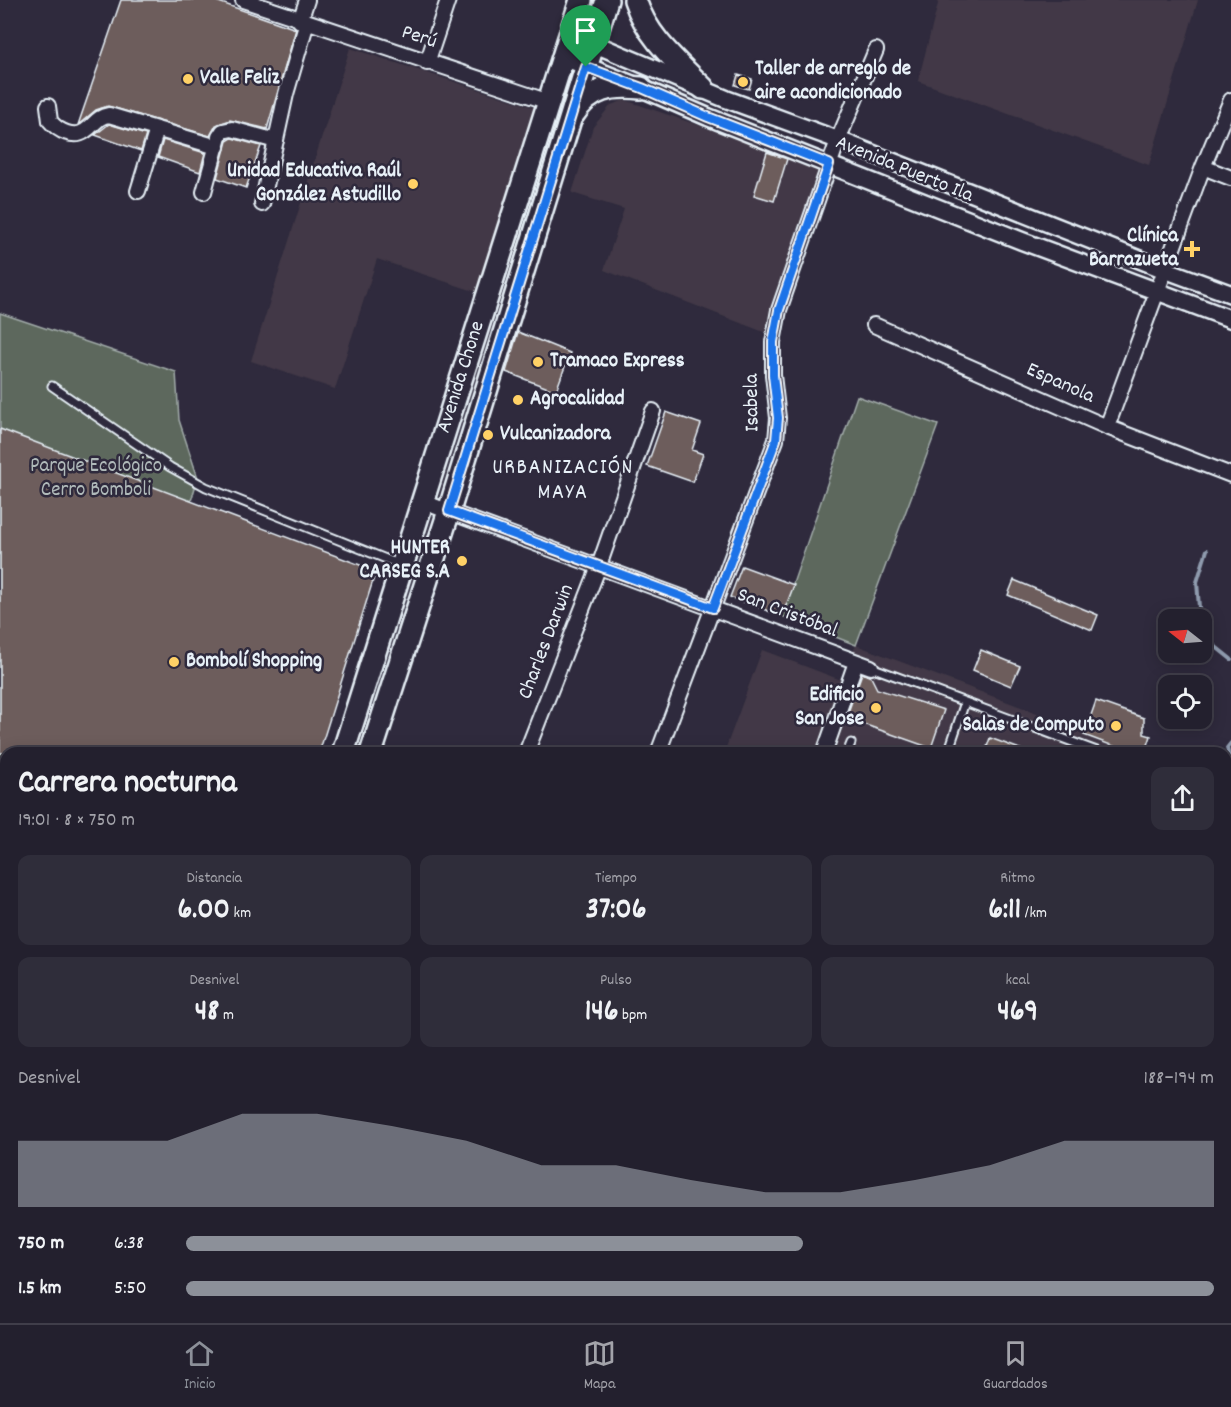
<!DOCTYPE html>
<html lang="es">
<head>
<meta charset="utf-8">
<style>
  :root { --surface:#23202e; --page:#2f2d3a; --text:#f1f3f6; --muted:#a3a3aa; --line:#403e4a; --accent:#8c9099 }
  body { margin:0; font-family:Dekko,sans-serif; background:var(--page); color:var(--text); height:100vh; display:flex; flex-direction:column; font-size:22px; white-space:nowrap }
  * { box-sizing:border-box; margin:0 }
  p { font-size:20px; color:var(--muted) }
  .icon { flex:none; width:33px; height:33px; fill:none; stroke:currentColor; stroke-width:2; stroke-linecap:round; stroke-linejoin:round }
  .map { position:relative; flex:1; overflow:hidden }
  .sheet { position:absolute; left:0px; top:747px; width:1232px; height:576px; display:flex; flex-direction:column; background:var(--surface); border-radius:18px 18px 0 0; box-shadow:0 3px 15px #0003,0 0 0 2px var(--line) }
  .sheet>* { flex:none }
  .needle { width:39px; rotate:287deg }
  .controls { position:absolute; left:1158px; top:609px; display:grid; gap:12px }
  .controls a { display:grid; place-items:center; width:54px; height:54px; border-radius:12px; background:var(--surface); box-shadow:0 3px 15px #0003,0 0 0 2px var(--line); font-size:30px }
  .pin { position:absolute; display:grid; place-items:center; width:51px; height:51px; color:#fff; margin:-62px -26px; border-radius:50% 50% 50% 0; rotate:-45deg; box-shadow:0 0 6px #0007 }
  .pin .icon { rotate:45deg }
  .round { display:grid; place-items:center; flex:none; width:63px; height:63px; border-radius:12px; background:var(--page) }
  .headline { display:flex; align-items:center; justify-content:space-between; height:102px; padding:0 18px }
  h1 { font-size:33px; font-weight:700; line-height:45px }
  .figures { display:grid; grid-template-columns:repeat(3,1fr); gap:9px; height:102px; padding:6px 18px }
  .figures div { display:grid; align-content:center; border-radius:12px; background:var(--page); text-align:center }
  .figures b { font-size:30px; font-weight:700 }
  .figures small { font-size:16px; font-weight:400 }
  .figures p { font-size:16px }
  .chart { height:168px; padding:12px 18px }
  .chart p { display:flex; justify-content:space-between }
  .chart svg { width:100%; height:108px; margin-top:6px; fill:var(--accent); opacity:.7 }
  ul { padding:0 18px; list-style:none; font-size:20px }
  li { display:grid; grid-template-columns:96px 72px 1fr; align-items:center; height:45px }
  li i { height:15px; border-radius:8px; background:var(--accent) }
  .tab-bar { display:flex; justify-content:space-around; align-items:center; height:84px; border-top:2px solid var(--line); background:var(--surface); font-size:16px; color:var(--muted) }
  .tab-bar a { display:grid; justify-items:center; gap:3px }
  .tab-bar .current { color:var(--accent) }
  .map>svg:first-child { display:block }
</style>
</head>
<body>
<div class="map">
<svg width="1231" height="1323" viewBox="0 0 1231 1323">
  <rect width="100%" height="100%" fill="#2f2a3d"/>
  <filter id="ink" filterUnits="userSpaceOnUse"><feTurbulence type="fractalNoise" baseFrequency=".0167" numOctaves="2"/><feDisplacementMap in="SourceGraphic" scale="12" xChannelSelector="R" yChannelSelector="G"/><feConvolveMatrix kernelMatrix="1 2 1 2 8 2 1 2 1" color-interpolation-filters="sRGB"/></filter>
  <g filter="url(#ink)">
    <!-- built -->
    <path fill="#423946" d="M939 0H1198L1149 165 918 81Z
      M350 48 542 110 483 294 377 259 335 389 251 361Z
      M625 100 825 169 769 334 604 270 624 209 572 193 593 127 611 105Z
      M856 645 1144 753H724L762 650 841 680Z"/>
    <!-- green -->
    <path fill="#5d685d" stroke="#a2acaa" stroke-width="1.5" d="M0 313 176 372 179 420 198 478 114 753H6V1003L0 1012Z
      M857 396 938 425 856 645 782 616Z
      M1226 799 1231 801V1073L1226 1070Z"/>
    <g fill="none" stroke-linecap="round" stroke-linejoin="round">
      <!-- stream -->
      <path stroke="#8f9bae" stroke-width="4" d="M1200 620 1197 582 1207 550
        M1202 624 1211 643 1231 659
        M1231 743 1227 748 1231 764
        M1226 917 1231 908"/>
    </g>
    <!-- building -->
    <path fill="#6d5d5b" stroke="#e8f1f8" stroke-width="1.5" d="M121 0H213L296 29 267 129 230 120 216 125 210 136 108 106 96 110 78 125Z
      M738 75 752 79 749 89 735 85Z
      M109 124 146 135 141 151 95 135Z
      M232 138 261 146 246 188 217 178 227 141Z
      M163 140 205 153 200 172 158 157Z
      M767 152 787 159 774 201 754 195Z
      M518 332 570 353 556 391 506 372Z
      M666 412 701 424 692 450 703 454 693 482 647 466Z
      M0 429 376 571 319 753H0Z
      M742 566 794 585 782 616 730 597Z
      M1014 580 1098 615 1092 630 1008 595Z
      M981 650 1020 666 1011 686 973 670Z
      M862 673 871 677 877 689 944 710 931 748 846 718Z
      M1096 701 1144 718V734L1151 736 1146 751 1137 748 1132 753 1084 735Z
      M990 738 1028 752V753H985Z"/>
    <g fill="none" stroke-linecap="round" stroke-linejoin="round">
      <defs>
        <path id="service" d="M52 386 170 467 206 487 401 565
          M871 667 1102 753
          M847 753 851 743
          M948 753 965 702
          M1226 799 1231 801
          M324 1317 335 1322 348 1317
          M811 1317 825 1323
          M930 1317 933 1323
          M903 1323 906 1317"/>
        <path id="minor" d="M243 0 549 102
          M300 21 307 0
          M427 63 448 0
          M48 106 50 121C58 131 74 139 85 131 95 125 96 117 109 115L217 147
          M1203 167 1231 178
          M138 191 157 129
          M204 192 219 137 223 131 232 129 276 141
          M262 204 286 94 307 22
          M874 325 1107 427 1231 475
          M1107 427 1203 167 1231 100
          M423 502 871 667
          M526 753 599 566 653 411
          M658 753 776 440 778 418 773 375V342L779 310 838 140 876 50
          M824 753 856 662
          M0 846 6 848
          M1226 1115 1231 1118
          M1226 1159 1231 1146
          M0 1224 6 1228
          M1226 1240 1231 1242
          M190 1323 193 1317
          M255 1323 257 1317"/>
        <path id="tertiary" d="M571 34 726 99 838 140 1166 270 1231 294
          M563 57 641 88 708 117 1022 241 1231 319"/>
        <g id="primary">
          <path d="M635 0C647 37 676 61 703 88"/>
          <path d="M573 115C590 88 612 85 641 88"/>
          <path id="s1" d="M343 753 581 0"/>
          <path d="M371 753 449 511 607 0"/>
          <path d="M81 1323 84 1317"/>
          <path d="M109 1323 113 1317"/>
        </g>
      </defs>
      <!-- service casing -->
      <use href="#service" stroke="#e8f1f8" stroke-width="11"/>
      <!-- minor casing -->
      <use href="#minor" stroke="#e8f1f8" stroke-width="18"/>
      <!-- tertiary casing -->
      <use href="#tertiary" stroke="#e8f1f8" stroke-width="21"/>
      <!-- primary casing -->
      <use href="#primary" stroke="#e8f1f8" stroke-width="26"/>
      <!-- service -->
      <use href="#service" stroke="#2f2a3d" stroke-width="7"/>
      <!-- minor -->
      <use href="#minor" stroke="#2f2a3d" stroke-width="14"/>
      <!-- tertiary -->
      <use href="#tertiary" stroke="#2f2a3d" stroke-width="16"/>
      <!-- primary -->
      <use href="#primary" stroke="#2f2a3d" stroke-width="21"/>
    </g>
  </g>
  <g fill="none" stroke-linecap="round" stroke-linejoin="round" filter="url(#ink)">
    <defs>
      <path id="route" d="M586 67 642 88 708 117 829 164 779 310 773 342V375L778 418 776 440 713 608 449 511Z"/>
    </defs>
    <!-- route casing -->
    <use href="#route" stroke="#fff" stroke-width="12"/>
    <!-- route -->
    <use href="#route" stroke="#1a73e8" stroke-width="8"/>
  </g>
  <!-- markers -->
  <g fill="#ffd166" stroke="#2f2a3d" stroke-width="2">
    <circle cx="188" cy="79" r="6"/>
    <circle cx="743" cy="82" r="6"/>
    <circle cx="413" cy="184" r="6"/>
    <path d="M1189 240h6v6h6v6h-6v6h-6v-6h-6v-6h6z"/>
    <circle cx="538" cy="362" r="6"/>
    <circle cx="518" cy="400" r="6"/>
    <circle cx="488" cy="435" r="6"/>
    <circle cx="462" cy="561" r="6"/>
    <circle cx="174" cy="662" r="6"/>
    <circle cx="876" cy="708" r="6"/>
    <circle cx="1116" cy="726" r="6"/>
  </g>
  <g text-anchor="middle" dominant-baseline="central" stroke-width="5" stroke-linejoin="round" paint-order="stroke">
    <!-- street labels -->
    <g font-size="21" fill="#e8f1f8" stroke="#2f2a3d">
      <text transform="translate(419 38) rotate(18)">Perú</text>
      <text transform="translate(904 170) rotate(22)">Avenida Puerto Ila</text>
      <text stroke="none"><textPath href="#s1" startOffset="394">Avenida Chone</textPath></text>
      <text transform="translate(1060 384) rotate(24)">Espanola</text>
      <text transform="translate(753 403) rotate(-91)">Isabela</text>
      <text transform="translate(787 614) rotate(21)">San Cristóbal</text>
      <text transform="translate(547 642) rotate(-69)">Charles Darwin</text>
    </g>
    <!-- poi labels -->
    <g font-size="21" font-weight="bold" fill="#e8f1f8" stroke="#2f2a3d" text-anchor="start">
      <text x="755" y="70">Taller de arreglo de<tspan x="755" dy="24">aire acondicionado</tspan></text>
      <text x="200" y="79">Valle Feliz</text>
      <text x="401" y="172" text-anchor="end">Unidad Educativa Raúl<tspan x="401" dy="24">González Astudillo</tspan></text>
      <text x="1178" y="237" text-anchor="end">Clínica<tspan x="1178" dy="24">Barrazueta</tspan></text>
      <text x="550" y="362">Tramaco Express</text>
      <text x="530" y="400">Agrocalidad</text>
      <text x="500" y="435">Vulcanizadora</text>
      <text x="450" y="549" text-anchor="end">HUNTER<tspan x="450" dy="24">CARSEG S.A</tspan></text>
      <text x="186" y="662">Bombolí Shopping</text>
      <text x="864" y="696" text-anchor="end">Edificio<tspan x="864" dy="24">San Jose</tspan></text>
      <text x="1104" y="726" text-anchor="end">Salas de Computo</text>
    </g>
    <!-- park labels -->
    <g font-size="21" fill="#b0baba" stroke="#2f2a3d">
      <text x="96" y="467">Parque Ecológico<tspan x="96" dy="24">Cerro Bomboli</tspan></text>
    </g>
    <!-- neighbourhood labels -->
    <g font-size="22" letter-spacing="1.5" fill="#e8f1f8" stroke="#2f2a3d">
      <text x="563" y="468">URBANIZACIÓN<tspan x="563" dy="25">MAYA</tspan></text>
    </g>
  </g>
</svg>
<div class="controls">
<a><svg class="needle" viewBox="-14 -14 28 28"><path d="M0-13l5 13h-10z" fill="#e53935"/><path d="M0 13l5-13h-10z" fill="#a3a3aa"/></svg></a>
<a><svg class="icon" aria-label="locate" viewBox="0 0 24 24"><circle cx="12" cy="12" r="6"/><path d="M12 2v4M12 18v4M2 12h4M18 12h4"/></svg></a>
</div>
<div class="pin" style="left:586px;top:67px;background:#1e9e55"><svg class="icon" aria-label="arrive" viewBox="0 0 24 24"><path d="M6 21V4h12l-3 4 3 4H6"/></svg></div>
<section class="sheet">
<div class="headline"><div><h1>Carrera nocturna</h1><p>19:01 · 8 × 750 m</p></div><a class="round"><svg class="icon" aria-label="share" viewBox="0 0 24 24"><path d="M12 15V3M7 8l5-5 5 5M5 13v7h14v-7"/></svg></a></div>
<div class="figures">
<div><p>Distancia</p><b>6.00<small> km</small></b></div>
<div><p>Tiempo</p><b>37:06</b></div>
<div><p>Ritmo</p><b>6:11<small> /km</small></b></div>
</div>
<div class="figures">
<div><p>Desnivel</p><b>48<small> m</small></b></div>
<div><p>Pulso</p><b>146<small> bpm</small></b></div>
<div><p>kcal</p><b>469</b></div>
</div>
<div class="chart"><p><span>Desnivel</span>188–194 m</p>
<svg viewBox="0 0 160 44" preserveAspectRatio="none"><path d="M0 44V17L10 17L20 17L30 6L40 6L50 11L60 17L70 27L80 27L90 33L100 38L110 38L120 33L130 27L140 17L150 17L160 17V44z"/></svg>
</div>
<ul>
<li><b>750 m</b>6:38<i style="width:60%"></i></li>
<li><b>1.5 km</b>5:50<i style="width:100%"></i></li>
</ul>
</section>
</div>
<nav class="tab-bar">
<a class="current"><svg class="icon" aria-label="home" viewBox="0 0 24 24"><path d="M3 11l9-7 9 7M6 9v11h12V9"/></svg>Inicio</a>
<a><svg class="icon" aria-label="map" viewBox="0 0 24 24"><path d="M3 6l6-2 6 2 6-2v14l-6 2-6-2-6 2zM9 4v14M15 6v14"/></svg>Mapa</a>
<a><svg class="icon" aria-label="saved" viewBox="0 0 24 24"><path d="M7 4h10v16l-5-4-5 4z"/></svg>Guardados</a>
</nav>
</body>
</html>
